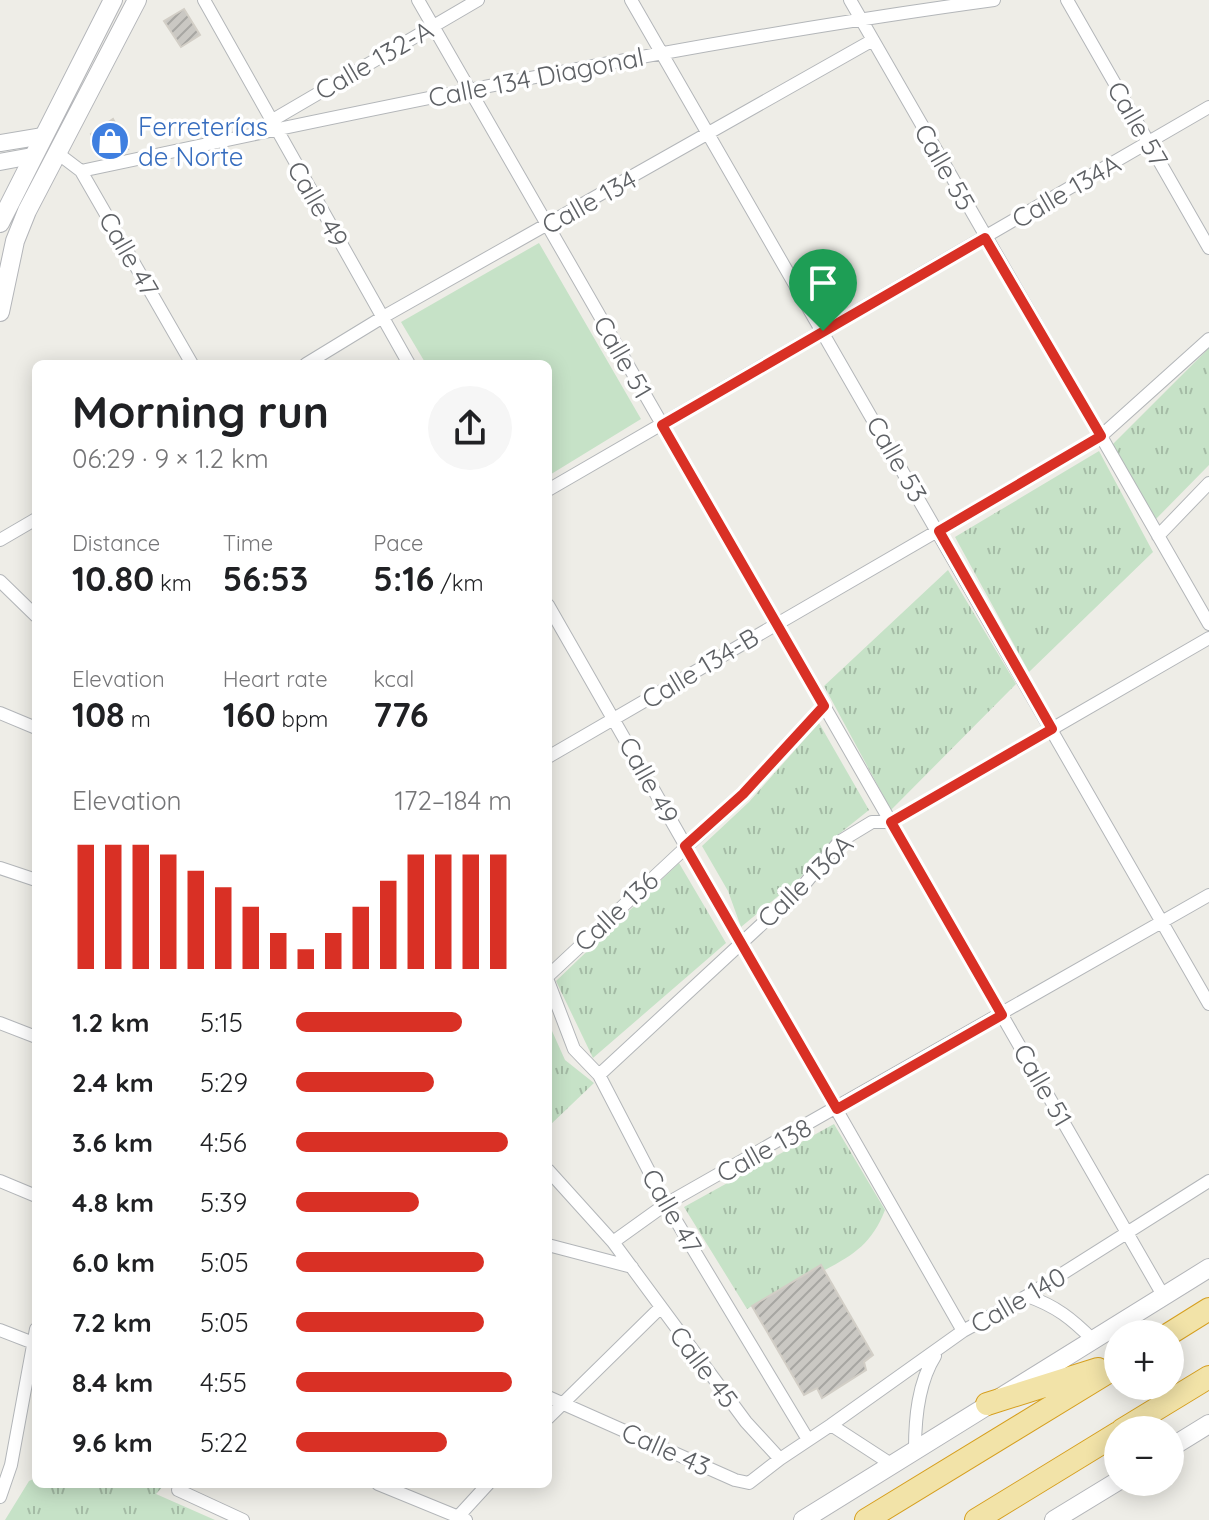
<!DOCTYPE html>
<html lang="en">
<head>
<meta charset="utf-8">
<style>
  :root { --surface:#fff; --page:#f6f6f6; --text:#202124; --muted:#757577; --accent:#d93025 }
  body { margin:0; font-family:Quicksand,sans-serif; background:var(--page); color:var(--text); height:100vh; display:flex; flex-direction:column; font-size:30px; white-space:nowrap }
  * { box-sizing:border-box; margin:0 }
  p { font-size:26px; color:var(--muted) }
  .icon { flex:none; width:44px; height:44px; fill:none; stroke:currentColor; stroke-width:2; stroke-linecap:round; stroke-linejoin:round }
  .map { position:relative; flex:1; overflow:hidden }
  .sheet { position:absolute; left:32px; top:360px; width:520px; height:1128px; display:flex; flex-direction:column; background:var(--surface); border-radius:12px; box-shadow:0 4px 20px #0003 }
  .sheet>* { flex:none }
  .controls { position:absolute; left:1104px; top:1320px; display:grid; gap:16px }
  .controls a { display:grid; place-items:center; width:80px; height:80px; border-radius:50%; background:var(--surface); box-shadow:0 4px 20px #0003; font-size:40px }
  .pin { position:absolute; display:grid; place-items:center; width:68px; height:68px; color:#fff; margin:-82px -34px; border-radius:50% 50% 50% 0; rotate:-45deg; box-shadow:0 0 8px #0007 }
  .pin .icon { rotate:45deg }
  .round { display:grid; place-items:center; flex:none; width:84px; height:84px; border-radius:42px; background:var(--page) }
  .summary { display:flex; align-items:center; justify-content:space-between; height:136px; padding:0 40px }
  h1 { font-size:44px; font-weight:800; line-height:60px }
  .metrics { display:grid; grid-template-columns:repeat(3,1fr); gap:12px; height:136px; padding:8px 40px }
  .metrics div { display:grid; align-content:center }
  .metrics b { font-size:34px; font-weight:800 }
  .metrics small { font-size:22px; font-weight:400 }
  .metrics p { font-size:22px }
  .chart { height:224px; padding:16px 40px }
  .chart p { display:flex; justify-content:space-between }
  .chart svg { width:100%; height:144px; margin-top:8px; stroke:var(--accent); stroke-width:6 }
  ul { padding:0 40px; list-style:none; font-size:26px }
  li { display:grid; grid-template-columns:128px 96px 1fr; align-items:center; height:60px }
  li i { height:20px; border-radius:10px; background:var(--accent) }
  .map>svg:first-child { display:block }
</style>
</head>
<body>
<div class="map">
<svg width="1209" height="1520" viewBox="0 0 1209 1520">
  <defs>
    <pattern id="grass-tufts" width="24" height="20" patternUnits="userSpaceOnUse" patternTransform="scale(2)"><rect width="24" height="20" fill="#c6e2c7"/><path d="M3 7l-1-3M5 7V3M7 7l1-3M15 17l-1-3M17 17v-4M19 17l1-3" fill="none" stroke="#a4bba5"/></pattern>
    <pattern id="building-hatch" width="6" height="6" patternUnits="userSpaceOnUse" patternTransform="scale(2)"><rect width="6" height="6" fill="#cac8c3"/><path d="M-1 1l2-2M0 6l6-6M5 7l2-2" fill="none" stroke="#a7a6a2"/></pattern>
  </defs>
  <rect width="100%" height="100%" fill="#eeede7"/>
  <!-- grass -->
  <path fill="url(#grass-tufts)" d="M1209 348V465L1154 521 1111 446Z
    M1099 451 1153 552 1029 672 955 537Z
    M948 570 1016 684 891 810 824 686Z
    M819 723 869 810 834 838 800 878 741 927 728 891 702 846 749 802Z
    M679 863 726 943 593 1058 556 981Z
    M548 1022 565 1060 594 1083 548 1127Z
    M834 1124 885 1210C872 1243 855 1254 825 1270L820 1265 747 1309 684 1207Z
    M36 1478V1484H165L156 1494 215 1520H5L29 1481Z"/>
  <!-- pitch -->
  <path fill="#c6e2c7" d="M539 243 641 419 548 476V364H426L401 322Z"/>
  <!-- building -->
  <path fill="url(#building-hatch)" stroke="#d2cec6" stroke-width="2" d="M184 9 200 35 181 47 164 21Z
    M113 119 128 149 103 155 91 134Z
    M821 1265 873 1355 864 1362 866 1370 822 1398 817 1388 804 1395 752 1306Z"/>
  <g fill="none" stroke-linecap="round" stroke-linejoin="round">
    <defs>
      <path id="minor" d="M204 0 409 364
        M418 0 1164 1297
        M631 0 1209 1004
        M850 0 1209 624
        M1067 0 1209 248
        M271 121 478 0
        M56 152 81 171 192 364
        M81 171C384 106 687 42 994 0
        M306 364 383 317 873 40
        M548 490 1209 107
        M1158 536 1209 483
        M0 540 36 519
        M0 581 36 616
        M548 605 963 1331
        M0 713 36 728
        M548 757 1101 436 1209 339
        M0 868 36 880
        M548 976 743 794 824 706
        M548 981 574 1049 599 1075 666 1204 807 1438
        M0 1023 36 1037
        M599 1075 803 886 839 842 872 822H891L1209 638
        M548 1170 613 1242 746 1422 780 1459 831 1425 891 1464
        M0 1181 36 1196
        M613 1242 666 1204 1209 895
        M548 1245 632 1267
        M1027 1296C1056 1306 1072 1319 1093 1340
        M0 1330 36 1344
        M548 1397 735 1480 749 1483 780 1459
        M548 1418 660 1308
        M831 1425 963 1331 1027 1296 1209 1181
        M915 1449C915 1418 918 1383 935 1356
        M184 1484 178 1490 243 1520
        M378 1484 466 1520
        M0 1497 11 1465 36 1329
        M455 1520 488 1484"/>
      <path id="tertiary" d="M0 143 43 136
        M0 162 32 156"/>
      <path id="secondary" d="M0 223 113 0
        M0 312 15 241 27 211 137 0
        M1170 1448 1209 1424
        M803 1520 1209 1268
        M1054 1520 1118 1481"/>
      <path id="trunk" d="M1169 1334 1209 1309
        M987 1404 1098 1369
        M1122 1430 1209 1377
        M866 1520 1118 1366
        M976 1520 1118 1433"/>
    </defs>
    <!-- minor casing -->
    <use href="#minor" stroke="#b3b6b9" stroke-width="14"/>
    <!-- tertiary casing -->
    <use href="#tertiary" stroke="#b3b6b9" stroke-width="18"/>
    <!-- secondary casing -->
    <use href="#secondary" stroke="#b3b5b9" stroke-width="20"/>
    <!-- trunk casing -->
    <use href="#trunk" stroke="#d69f1e" stroke-width="24"/>
    <!-- minor -->
    <use href="#minor" stroke="#fff" stroke-width="12"/>
    <!-- tertiary -->
    <use href="#tertiary" stroke="#fff" stroke-width="16"/>
    <!-- secondary -->
    <use href="#secondary" stroke="#fff" stroke-width="18"/>
    <!-- trunk -->
    <use href="#trunk" stroke="#f2e3a8" stroke-width="22"/>
  </g>
  <g fill="none" stroke-linecap="round" stroke-linejoin="round">
    <defs>
      <path id="route" d="M985 238 1101 436 939 531 1052 729 891 822 1002 1015 837 1109 685 846 743 794 824 706 662 425Z"/>
    </defs>
    <!-- route casing -->
    <use href="#route" stroke="#fff" stroke-width="16"/>
    <!-- route -->
    <use href="#route" stroke="#d93025" stroke-width="10"/>
  </g>
  <!-- icons -->
  <defs>
    <symbol id="shop-disc" viewBox="-11 -11 22 22"><circle r="9.5" fill="#3f7fe0" stroke="#fff"/><path d="M-5-2.5h2.3a2.7 3.5 0 0 1 5.4 0H5L5.5 6h-11ZM-1.5-2.5h3a1.5 2.3 0 0 0-3 0Z" fill="#fff"/></symbol>
  </defs>
  <g fill-rule="evenodd">
    <use href="#shop-disc" x="88" y="119" width="44" height="44"/>
  </g>
  <g text-anchor="middle" dominant-baseline="central" stroke-width="7" stroke-linejoin="round" paint-order="stroke">
    <!-- street labels -->
    <g font-size="26" fill="#5e6165" stroke="#fff">
      <text transform="translate(374 60) rotate(-30)">Calle 132-A</text>
      <text transform="translate(536 77) rotate(-11)">Calle 134 Diagonal</text>
      <text transform="translate(1138 124) rotate(60)">Calle 57</text>
      <text transform="translate(945 167) rotate(60)">Calle 55</text>
      <text transform="translate(1066 191) rotate(-30)">Calle 134A</text>
      <text transform="translate(589 202) rotate(-29)">Calle 134</text>
      <text transform="translate(318 204) rotate(60)">Calle 49</text>
      <text transform="translate(129 254) rotate(60)">Calle 47</text>
      <text transform="translate(623 357) rotate(60)">Calle 51</text>
      <text transform="translate(897 459) rotate(60)">Calle 53</text>
      <text transform="translate(700 668) rotate(-31)">Calle 134-B</text>
      <text transform="translate(649 780) rotate(61)">Calle 49</text>
      <text transform="translate(805 881) rotate(-44)">Calle 136A</text>
      <text transform="translate(616 911) rotate(-43)">Calle 136</text>
      <text transform="translate(1043 1085) rotate(60)">Calle 51</text>
      <text transform="translate(764 1150) rotate(-29)">Calle 138</text>
      <text transform="translate(672 1211) rotate(60)">Calle 47</text>
      <text transform="translate(1018 1300) rotate(-30)">Calle 140</text>
      <text transform="translate(704 1367) rotate(53)">Calle 45</text>
      <text transform="translate(666 1449) rotate(24)">Calle 43</text>
    </g>
    <!-- shop labels -->
    <g font-size="26" fill="#366cbe" stroke="#fff" text-anchor="start">
      <text x="138" y="126">Ferreterías<tspan x="138" dy="30">de Norte</tspan></text>
    </g>
  </g>
</svg>
<div class="controls">
<a>+</a>
<a>−</a>
</div>
<div class="pin" style="left:823px;top:331px;background:#1e9e55"><svg class="icon" aria-label="arrive" viewBox="0 0 24 24"><path d="M6 21V4h12l-3 4 3 4H6"/></svg></div>
<section class="sheet">
<div class="summary"><div><h1>Morning run</h1><p>06:29 · 9 × 1.2 km</p></div><a class="round"><svg class="icon" aria-label="share" viewBox="0 0 24 24"><path d="M12 15V3M7 8l5-5 5 5M5 13v7h14v-7"/></svg></a></div>
<div class="metrics">
<div><p>Distance</p><b>10.80<small> km</small></b></div>
<div><p>Time</p><b>56:53</b></div>
<div><p>Pace</p><b>5:16<small> /km</small></b></div>
</div>
<div class="metrics">
<div><p>Elevation</p><b>108<small> m</small></b></div>
<div><p>Heart rate</p><b>160<small> bpm</small></b></div>
<div><p>kcal</p><b>776</b></div>
</div>
<div class="chart"><p><span>Elevation</span>172–184 m</p>
<svg viewBox="0 0 160 44" preserveAspectRatio="none"><path d="M5 44V6M15 44V6M25 44V6M35 44V9M45 44V14M55 44V19M65 44V25M75 44V33M85 44V38M95 44V33M105 44V25M115 44V17M125 44V9M135 44V9M145 44V9M155 44V9"/></svg>
</div>
<ul>
<li><b>1.2 km</b>5:15<i style="width:77%"></i></li>
<li><b>2.4 km</b>5:29<i style="width:64%"></i></li>
<li><b>3.6 km</b>4:56<i style="width:98%"></i></li>
<li><b>4.8 km</b>5:39<i style="width:57%"></i></li>
<li><b>6.0 km</b>5:05<i style="width:87%"></i></li>
<li><b>7.2 km</b>5:05<i style="width:87%"></i></li>
<li><b>8.4 km</b>4:55<i style="width:100%"></i></li>
<li><b>9.6 km</b>5:22<i style="width:70%"></i></li>
</ul>
</section>
</div>
</body>
</html>
